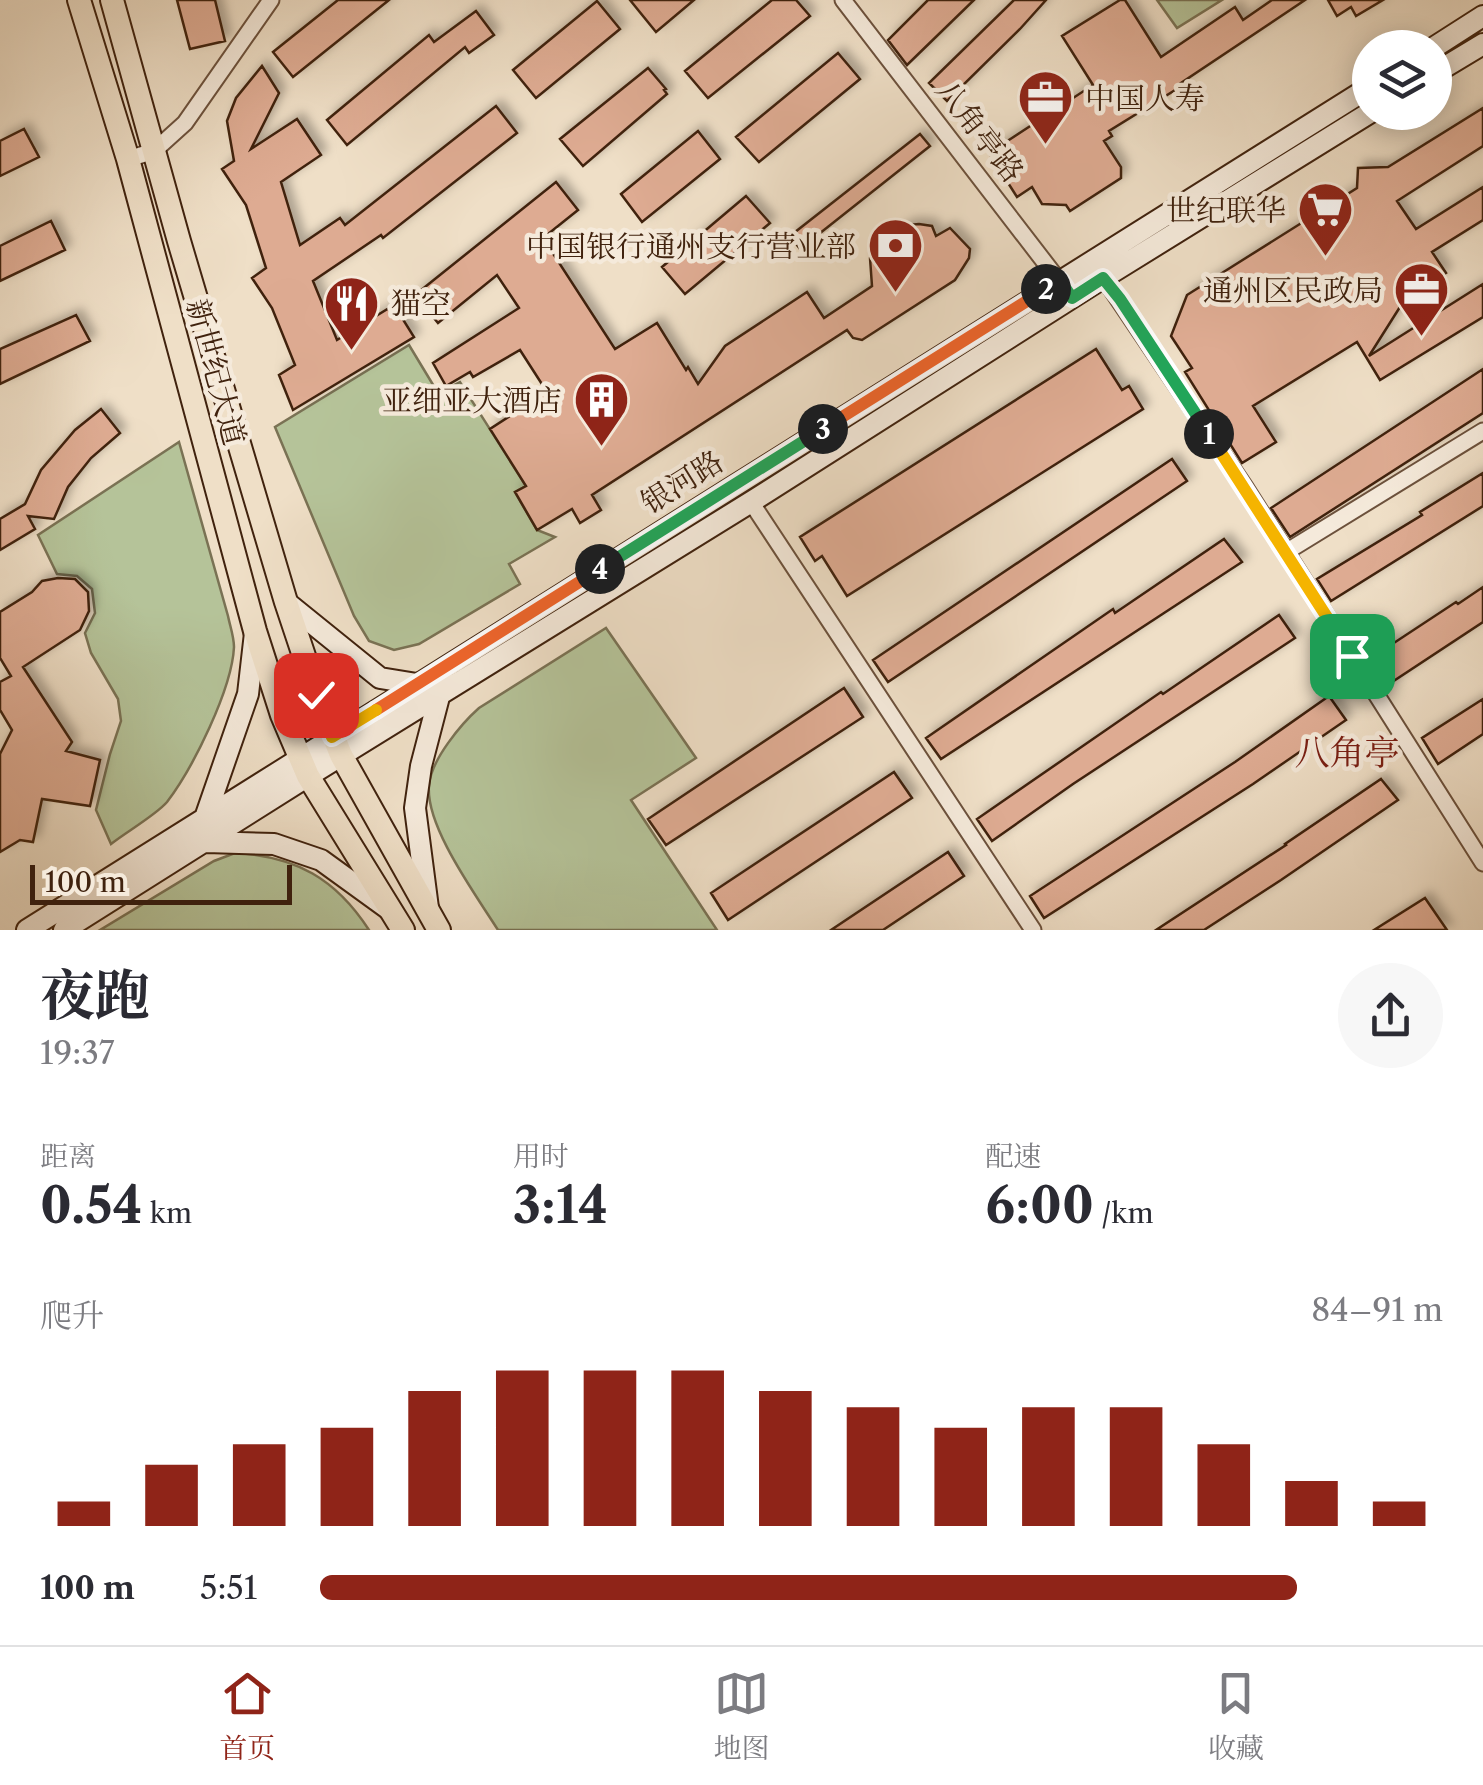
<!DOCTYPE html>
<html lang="zh">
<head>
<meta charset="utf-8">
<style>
  :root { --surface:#fff; --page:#f7f7f7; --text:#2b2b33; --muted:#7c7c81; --line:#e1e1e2; --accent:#8f2418 }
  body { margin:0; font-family:"Libre Caslon Text","Noto Serif SC",serif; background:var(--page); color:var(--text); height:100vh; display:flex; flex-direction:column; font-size:38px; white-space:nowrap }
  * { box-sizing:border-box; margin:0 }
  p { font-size:32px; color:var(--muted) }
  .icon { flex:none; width:55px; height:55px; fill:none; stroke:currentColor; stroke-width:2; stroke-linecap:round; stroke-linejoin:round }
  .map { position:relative; height:930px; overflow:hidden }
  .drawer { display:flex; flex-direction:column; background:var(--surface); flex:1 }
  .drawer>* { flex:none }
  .tools { position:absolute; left:1352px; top:30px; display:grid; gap:20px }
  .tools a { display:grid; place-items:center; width:100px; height:100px; border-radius:50%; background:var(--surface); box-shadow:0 5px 25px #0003; font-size:50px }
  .scale { position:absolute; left:30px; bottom:25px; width:262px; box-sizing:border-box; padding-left:10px; border:5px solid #40220e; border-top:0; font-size:28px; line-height:35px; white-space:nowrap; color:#40220e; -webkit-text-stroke:8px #f5eadb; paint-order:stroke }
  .pin { position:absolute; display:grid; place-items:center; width:85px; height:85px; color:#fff; margin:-42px; border-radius:20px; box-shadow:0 5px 15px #0006 }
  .km { position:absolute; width:50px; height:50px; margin:-25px; border-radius:50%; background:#222; color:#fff; font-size:28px; line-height:50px; text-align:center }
  .round { display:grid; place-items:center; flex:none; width:105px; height:105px; border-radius:52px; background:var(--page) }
  .headline { display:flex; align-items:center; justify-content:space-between; height:170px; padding:0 40px }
  h1 { font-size:55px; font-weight:700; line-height:75px }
  .stats { display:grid; grid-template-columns:repeat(3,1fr); gap:15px; height:170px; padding:10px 40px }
  .stats div { display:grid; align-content:center }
  .stats b { font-size:50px; font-weight:700 }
  .stats small { font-size:28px; font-weight:400 }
  .stats p { font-size:28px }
  .chart { height:280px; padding:20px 40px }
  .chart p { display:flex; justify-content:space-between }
  .chart svg { width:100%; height:180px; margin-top:10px; stroke:var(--accent); stroke-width:6 }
  ul { padding:0 40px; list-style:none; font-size:32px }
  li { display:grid; grid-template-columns:160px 120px 1fr; align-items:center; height:75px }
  li i { height:25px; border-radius:12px; background:var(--accent) }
  .tabs { display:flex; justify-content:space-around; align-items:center; height:140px; border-top:2px solid var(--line); background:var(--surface); font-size:28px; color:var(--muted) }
  .tabs a { display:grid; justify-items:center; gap:5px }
  .tabs .active { color:var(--accent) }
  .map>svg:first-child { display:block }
</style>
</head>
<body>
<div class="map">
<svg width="1483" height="930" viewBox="0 0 1483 930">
  <defs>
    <filter id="shadow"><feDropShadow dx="6" dy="-6" stdDeviation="5" flood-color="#0004"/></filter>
  </defs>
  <rect width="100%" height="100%" fill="#efdfc7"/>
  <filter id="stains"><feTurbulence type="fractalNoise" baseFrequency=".002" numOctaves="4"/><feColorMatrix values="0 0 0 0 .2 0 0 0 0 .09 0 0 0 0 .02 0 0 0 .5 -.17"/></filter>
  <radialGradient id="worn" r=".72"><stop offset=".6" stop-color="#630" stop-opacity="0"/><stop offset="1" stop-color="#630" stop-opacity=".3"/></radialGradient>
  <!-- green -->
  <path fill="#b5c399" stroke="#7a7254" stroke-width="2.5" d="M1157 0H1222L1177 28Z
    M409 345 438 393 460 382 526 486 515 492 537 530 555 537 509 564 520 584 419 644 394 650 369 641 354 616 275 427Z
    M179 442 228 616C230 626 234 637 234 647 232 689 193 768 167 802 156 815 126 832 111 844L96 810 110 754 121 721 118 699 91 653 85 633 95 613 92 589 77 576 57 574 38 535Z
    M606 628 696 758 631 800 717 930H498C476 895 425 826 429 785 431 760 461 724 479 708Z
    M235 853C296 856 336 879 369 930H100L214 861Z"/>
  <!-- building -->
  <path fill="#deab92" stroke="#40220e" stroke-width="2.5" filter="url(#shadow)" d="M177 0H215L225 41 190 49Z
    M338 0H389L293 77 273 52Z
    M630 0H694L656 32Z
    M772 0H796L810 16 708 98 685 71Z
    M928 0H974L907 65 888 40Z
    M1014 0H1046L1020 29 947 101 929 83Z
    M1120 0H1125L1161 57 1235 7 1243 20 1272 0H1305L1178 85 1180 87 1109 131 1112 136 1104 141 1121 167V178L1070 211 1066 205 1042 204 1032 187 1017 197 989 153 1093 85 1062 36Z
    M1328 0H1383L1356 16 1351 7 1337 16Z
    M597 1 620 29 536 98 513 70Z
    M476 11 494 35 469 53 465 47 347 145 327 120 429 35 434 42Z
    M838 53 860 79 759 162 736 137Z
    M262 66 279 93 251 149 297 119 321 155 281 182 300 245 340 218 345 225 496 106 517 133 383 238 381 235 313 281 337 340 394 305 414 337 293 410 279 375 295 365 272 308 252 278 266 268 246 205 222 169 234 161 227 121 236 98Z
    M648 68 666 89 664 90 667 94 583 166 560 139Z
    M1483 108V146L1397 201 1416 229 1483 187V220L1432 252 1446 273 1405 299 1369 356 1483 284V317L1380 380 1357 342 1253 406 1276 442 1242 463 1185 372 1192 368 1171 336 1187 295 1357 188 1358 168 1388 167Z
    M24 129 39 157 0 176V141Z
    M698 131 720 159 642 222 621 194Z
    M920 134 930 146 800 249 790 236Z
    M556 182 578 210 543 238 615 349 657 323 686 370 688 367 698 384 725 346 807 292 824 318 872 286 870 258 875 248 908 225 919 224 932 226 936 236 950 228 970 249 969 258 955 280 862 340 853 338 847 330 592 495 601 510 580 523 572 509 537 530 515 492 526 486 490 429 547 392 520 350 473 377 470 372 446 386 433 363 519 308 497 275 438 323 415 295Z
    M746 196 770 223 685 294 662 267Z
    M51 221 65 250 0 281V246Z
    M76 315 90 341 0 384V349Z
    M1096 349 1122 390 1129 386 1143 409 847 596 822 556 815 561 800 537Z
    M1483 369V413L1290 537 1271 508Z
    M101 409 120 433 91 458 68 487 54 519 28 516 35 529 0 550V519L25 504 41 470 75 430Z
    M1172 459 1187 481 888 682 873 660Z
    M1483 473V506L1331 601 1317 579 1422 515 1420 512Z
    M1224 539 1242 562 941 759 926 738 1113 609 1115 613Z
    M58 578 75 579 88 592 89 611 80 630 23 667 72 742 66 751 100 760 90 806 42 799 33 842 20 840 0 852V754L12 730 0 710V682L11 676 0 658V612L32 592 42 581Z
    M1483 587V622L1386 686 1368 660 1456 602 1458 604Z
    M1279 615 1295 638 1073 784 992 841 977 819 1161 692 1163 694Z
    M844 688 863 717 666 845 648 819Z
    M1329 696 1346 720 1253 784 1044 918 1030 896 1235 762Z
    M1483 699V734L1438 764 1422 738Z
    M894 772 912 798 728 920 711 893Z
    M1381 779 1398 800 1281 880 1204 930H1156L1286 845 1285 844Z
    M948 852 964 876 883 930H831Z
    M1425 898 1447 930H1374Z"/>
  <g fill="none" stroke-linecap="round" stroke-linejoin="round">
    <defs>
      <path id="street" d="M843 0 1066 290
        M128 159 154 151 185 123 271 0
        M1099 271 1245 487 1483 863
        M751 502 1033 930
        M1286 552 1483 431"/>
      <path id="secondary" d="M1433 48 1483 16
        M1435 73 1483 44
        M286 602 380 678 417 684
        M205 818 248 694 255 633
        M206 842 274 844 321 860 390 910
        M428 908 415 808 421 766 440 693
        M27 930 1370 87
        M64 930 308 776 751 502 1103 278 1371 112"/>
      <path id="primary" d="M79 0 128 159 255 631 282 715 308 776 403 930
        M112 0 179 241 286 602 317 695 341 755 439 930"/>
    </defs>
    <!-- street casing -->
    <use href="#street" stroke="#6c513c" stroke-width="19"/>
    <!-- secondary casing -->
    <use href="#secondary" stroke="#40220e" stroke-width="24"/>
    <!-- primary casing -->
    <use href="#primary" stroke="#40220e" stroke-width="26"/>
    <!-- street -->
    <use href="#street" stroke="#f5eadb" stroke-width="15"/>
    <!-- secondary -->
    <use href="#secondary" stroke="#f5eadb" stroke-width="20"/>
    <!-- primary -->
    <use href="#primary" stroke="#efdfc7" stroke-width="22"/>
  </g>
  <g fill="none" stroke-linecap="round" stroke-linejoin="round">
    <defs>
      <path id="split-1" d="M1209 434 1352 656"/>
      <path id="split-2" d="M1046 289 1060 280 1072 298 1103 278 1120 299 1209 434"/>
      <path id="split-3" d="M823 429 1046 289"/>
      <path id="split-4" d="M600 569 823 429"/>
      <path id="split-5" d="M376 710 600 569"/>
      <path id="split-6" d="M316 695 332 737 376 710"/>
    </defs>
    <!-- split-1 casing -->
    <use href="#split-1" stroke="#fff" stroke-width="20"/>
    <!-- split-2 casing -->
    <use href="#split-2" stroke="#fff" stroke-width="20"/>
    <!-- split-3 casing -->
    <use href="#split-3" stroke="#fff" stroke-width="20"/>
    <!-- split-4 casing -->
    <use href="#split-4" stroke="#fff" stroke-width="20"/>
    <!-- split-5 casing -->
    <use href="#split-5" stroke="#fff" stroke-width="20"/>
    <!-- split-6 casing -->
    <use href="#split-6" stroke="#fff" stroke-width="20"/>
    <!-- split-1 -->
    <use href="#split-1" stroke="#f5b400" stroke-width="12"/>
    <!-- split-2 -->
    <use href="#split-2" stroke="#22a559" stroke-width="12"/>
    <!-- split-3 -->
    <use href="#split-3" stroke="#f0652b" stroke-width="12"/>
    <!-- split-4 -->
    <use href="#split-4" stroke="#22a559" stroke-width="12"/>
    <!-- split-5 -->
    <use href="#split-5" stroke="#f0652b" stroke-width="12"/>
    <!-- split-6 -->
    <use href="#split-6" stroke="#f5b400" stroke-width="12"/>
  </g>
  <!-- icons -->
  <defs>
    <symbol id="office-pin" viewBox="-11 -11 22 30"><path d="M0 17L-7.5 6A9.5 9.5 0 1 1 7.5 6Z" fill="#8f2418" stroke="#f5eadb"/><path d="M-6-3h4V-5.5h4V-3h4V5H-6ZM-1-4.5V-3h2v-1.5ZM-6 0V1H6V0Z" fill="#fff"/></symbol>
    <symbol id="supermarket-pin" viewBox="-11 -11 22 30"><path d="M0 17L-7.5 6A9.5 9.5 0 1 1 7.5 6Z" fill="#8f2418" stroke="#f5eadb"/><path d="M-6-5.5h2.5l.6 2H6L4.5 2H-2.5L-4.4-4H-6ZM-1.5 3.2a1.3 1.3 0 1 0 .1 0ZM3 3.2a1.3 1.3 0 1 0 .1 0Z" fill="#fff"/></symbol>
    <symbol id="bank-pin" viewBox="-11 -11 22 30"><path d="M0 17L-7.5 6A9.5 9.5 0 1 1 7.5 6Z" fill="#8f2418" stroke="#f5eadb"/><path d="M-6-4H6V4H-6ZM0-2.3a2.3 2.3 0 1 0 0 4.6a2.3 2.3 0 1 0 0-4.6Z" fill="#fff"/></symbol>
    <symbol id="restaurant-pin" viewBox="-11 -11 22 30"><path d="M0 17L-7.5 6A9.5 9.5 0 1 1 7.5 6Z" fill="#8f2418" stroke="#f5eadb"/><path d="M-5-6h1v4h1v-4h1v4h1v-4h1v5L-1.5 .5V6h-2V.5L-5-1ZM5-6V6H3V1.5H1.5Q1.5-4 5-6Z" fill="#fff"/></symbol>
    <symbol id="building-pin" viewBox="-11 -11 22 30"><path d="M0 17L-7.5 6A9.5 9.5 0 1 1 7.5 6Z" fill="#8f2418" stroke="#f5eadb"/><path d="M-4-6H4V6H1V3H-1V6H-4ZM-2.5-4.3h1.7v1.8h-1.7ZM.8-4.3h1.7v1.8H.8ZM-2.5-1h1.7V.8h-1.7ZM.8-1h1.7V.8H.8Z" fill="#fff"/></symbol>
  </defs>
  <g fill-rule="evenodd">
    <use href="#office-pin" x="1014" y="66" width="63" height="86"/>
    <use href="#supermarket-pin" x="1294" y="178" width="63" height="86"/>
    <use href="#bank-pin" x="864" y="214" width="63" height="86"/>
    <use href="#office-pin" x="1390" y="258" width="63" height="86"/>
    <use href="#restaurant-pin" x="320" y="272" width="63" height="86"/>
    <use href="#building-pin" x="570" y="368" width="63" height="86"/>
  </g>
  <g text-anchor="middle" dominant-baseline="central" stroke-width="9" stroke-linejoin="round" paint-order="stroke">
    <!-- poi labels -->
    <g font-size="30" fill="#40220e" stroke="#f5eadb" text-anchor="end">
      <text x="1085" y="98" text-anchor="start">中国人寿</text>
      <text x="1286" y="210">世纪联华</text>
      <text x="856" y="246">中国银行通州支行营业部</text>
      <text x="1383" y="290">通州区民政局</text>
      <text x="391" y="303" text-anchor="start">猫空</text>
      <text x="562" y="400">亚细亚大酒店</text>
    </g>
    <!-- street labels -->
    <g font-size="30" fill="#40220e" stroke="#f5eadb">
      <text transform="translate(980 131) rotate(52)">八角亭路</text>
      <text transform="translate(216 372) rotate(75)">新世纪大道</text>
      <text transform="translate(682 482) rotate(-32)">银河路</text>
    </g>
    <!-- quarter labels -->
    <g font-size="35" fill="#7a1f14" stroke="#f5eadb">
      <text x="1347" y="752">八角亭</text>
    </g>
  </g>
  <rect width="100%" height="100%" filter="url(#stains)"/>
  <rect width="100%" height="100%" fill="url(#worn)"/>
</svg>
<div class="tools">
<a><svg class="icon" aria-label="layers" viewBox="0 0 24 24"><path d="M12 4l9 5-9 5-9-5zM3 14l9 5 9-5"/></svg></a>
</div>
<div class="scale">100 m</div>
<div class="pin" style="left:1352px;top:656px;background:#1e9e55"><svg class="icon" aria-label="arrive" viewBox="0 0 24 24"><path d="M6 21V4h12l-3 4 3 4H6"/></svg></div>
<div class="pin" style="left:316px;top:695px;background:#d93025"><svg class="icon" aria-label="check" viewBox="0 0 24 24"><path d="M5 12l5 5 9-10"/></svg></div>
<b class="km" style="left:1209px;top:434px">1</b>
<b class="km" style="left:1046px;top:289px">2</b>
<b class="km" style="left:823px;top:429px">3</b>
<b class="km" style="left:600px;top:569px">4</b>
</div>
<section class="drawer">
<div class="headline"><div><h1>夜跑</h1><p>19:37</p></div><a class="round"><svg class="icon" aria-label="share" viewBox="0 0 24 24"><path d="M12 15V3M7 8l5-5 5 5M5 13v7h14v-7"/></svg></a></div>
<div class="stats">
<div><p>距离</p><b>0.54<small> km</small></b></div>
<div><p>用时</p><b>3:14</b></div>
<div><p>配速</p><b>6:00<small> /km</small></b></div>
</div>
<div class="chart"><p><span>爬升</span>84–91 m</p>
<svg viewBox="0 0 160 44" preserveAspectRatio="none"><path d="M5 44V38M15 44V29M25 44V24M35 44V20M45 44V11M55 44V6M65 44V6M75 44V6M85 44V11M95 44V15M105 44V20M115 44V15M125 44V15M135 44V24M145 44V33M155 44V38"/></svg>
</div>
<ul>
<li><b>100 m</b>5:51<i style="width:87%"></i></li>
</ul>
</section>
<nav class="tabs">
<a class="active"><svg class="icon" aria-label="home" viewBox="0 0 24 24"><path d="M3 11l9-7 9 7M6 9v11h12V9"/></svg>首页</a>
<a><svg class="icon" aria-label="map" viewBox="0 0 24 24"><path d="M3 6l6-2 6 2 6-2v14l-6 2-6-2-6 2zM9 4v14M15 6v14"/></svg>地图</a>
<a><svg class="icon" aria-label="saved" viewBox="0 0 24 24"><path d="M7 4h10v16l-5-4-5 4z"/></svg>收藏</a>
</nav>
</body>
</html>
